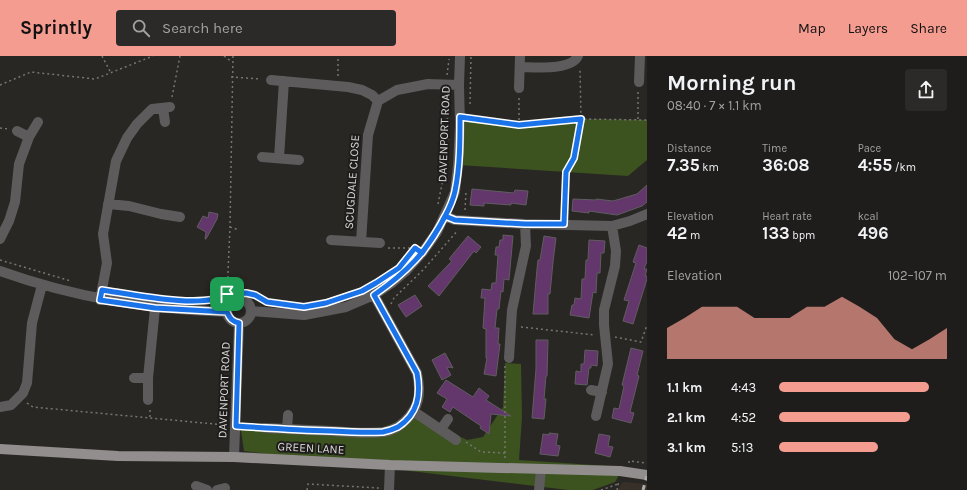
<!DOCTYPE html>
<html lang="en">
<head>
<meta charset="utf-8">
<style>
  :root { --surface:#1f1d1b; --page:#2c2a28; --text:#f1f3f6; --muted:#a1a2a3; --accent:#f59c91 }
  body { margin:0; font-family:Karla,sans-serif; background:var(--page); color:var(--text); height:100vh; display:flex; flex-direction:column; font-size:15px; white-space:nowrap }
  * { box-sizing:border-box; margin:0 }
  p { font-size:13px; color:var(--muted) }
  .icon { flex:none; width:22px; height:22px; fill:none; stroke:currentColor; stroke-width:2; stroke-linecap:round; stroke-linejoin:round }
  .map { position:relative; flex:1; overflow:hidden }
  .side { display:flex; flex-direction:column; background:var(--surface); width:320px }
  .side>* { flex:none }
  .pin { position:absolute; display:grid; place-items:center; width:34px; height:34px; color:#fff; margin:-17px; border-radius:8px; box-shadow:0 2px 6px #0006 }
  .round { display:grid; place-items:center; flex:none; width:42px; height:42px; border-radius:4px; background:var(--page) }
  .summary { display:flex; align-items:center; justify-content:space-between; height:68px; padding:0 20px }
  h1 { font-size:22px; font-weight:700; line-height:30px }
  .figures { display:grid; grid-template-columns:repeat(3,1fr); gap:6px; height:68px; padding:4px 20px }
  .figures div { display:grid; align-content:center }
  .figures b { font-size:17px; font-weight:700 }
  .figures small { font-size:11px; font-weight:400 }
  .figures p { font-size:11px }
  .chart { height:112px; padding:8px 20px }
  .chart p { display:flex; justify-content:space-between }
  .chart svg { width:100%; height:72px; margin-top:4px; fill:var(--accent); opacity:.7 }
  ul { padding:0 20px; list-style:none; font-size:13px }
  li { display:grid; grid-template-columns:64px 48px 1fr; align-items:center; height:30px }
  li i { height:10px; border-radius:5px; background:var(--accent) }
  header { display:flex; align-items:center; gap:24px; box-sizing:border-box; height:56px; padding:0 20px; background:var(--accent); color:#111 }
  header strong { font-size:19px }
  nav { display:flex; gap:22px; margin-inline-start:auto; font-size:14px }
  .search { width:280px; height:36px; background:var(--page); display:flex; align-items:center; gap:10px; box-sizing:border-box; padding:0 14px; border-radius:4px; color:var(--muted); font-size:15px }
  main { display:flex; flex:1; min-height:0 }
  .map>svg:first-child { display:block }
</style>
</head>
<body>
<header>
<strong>Sprintly</strong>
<div class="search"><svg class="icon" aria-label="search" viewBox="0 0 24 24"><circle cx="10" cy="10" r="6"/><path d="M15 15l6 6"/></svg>Search here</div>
<nav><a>Map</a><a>Layers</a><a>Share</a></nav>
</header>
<main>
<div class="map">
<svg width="647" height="434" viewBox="0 0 647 434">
  <rect width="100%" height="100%" fill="#292724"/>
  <!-- built -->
  <path fill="#363028" d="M623 426 647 428V434H617Z"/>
  <!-- green -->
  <path fill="#3c521f" d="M460 61 519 69 581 63 647 64V104L628 120 458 109Z
    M505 307 521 308 522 361 519 404 624 411 615 426 593 434H568L244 395 240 368 378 373 415 359 467 384 483 381 503 351Z"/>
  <!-- building -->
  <path fill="#63366c" stroke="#605d60" d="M647 129V146L642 150 617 159 589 155V157L572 155 573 143 596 144V143L613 145 637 138Z
    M472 133 514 137 515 134 528 135 526 149 511 147V149L484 147V150L470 149Z
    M209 156 218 158 217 163 206 183H205L206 176 197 171 203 160 208 162Z
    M503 179 513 180 509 224 504 223 503 236 501 235 499 253H497L495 272H499L498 288H500L496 320 484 318 487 302H486V273L483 272 485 242H481L482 233 491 234 492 227H496L498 199H495L496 191H499L500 184H503Z
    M468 180 481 191 476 197 474 195 439 240 428 230 452 205 449 203Z
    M544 180 556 182 553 206 550 238H548V258H533L537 213 538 204H540Z
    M589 184 605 185 604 197H601L600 217H597L596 237 593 236 589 262 570 259 572 249H574L575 242 581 243 582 223H585L586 204H588Z
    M639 189 647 192V205L644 213H647L645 220H647V223L633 268 623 265 629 245 624 244 636 207 633 206Z
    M415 239 422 250 406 261 398 249Z
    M536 284H548L547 320H546L544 343H546L544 363 532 362 536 313Z
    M631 292 643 295 637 319 639 320 630 356 634 357 631 367 612 362 614 352 619 353 624 330 622 329Z
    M585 294 598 295 597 310 591 309V312H589L587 329 575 328 576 315 581 316V308H584Z
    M445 297 453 312 449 311 447 312 451 319 442 324 432 304Z
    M446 324 473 341 479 332 489 340 486 344 511 360 491 358 489 378 480 372 481 370 453 351 450 356 442 351 447 343 437 337Z
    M549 377 558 378 556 389 560 390 558 400 540 398 543 378 549 379Z
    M599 378 610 380 608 390 613 391 610 401 595 397Z"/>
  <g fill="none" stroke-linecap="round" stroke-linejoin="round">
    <!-- path -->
    <path stroke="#767572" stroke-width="1.5" stroke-dasharray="2 3" stroke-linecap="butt" d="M102 0 111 17
      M224 0 232 6
      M447 19 449 3
      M338 20V0
      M231 21 261 23
      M0 29 31 16 95 23 153 0
      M172 41 180 0
      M470 48 471 0
      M470 62 519 69 581 63 647 64
      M638 63V35
      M519 69V41
      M0 72 8 73
      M438 148 448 98 447 39
      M465 154 466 136
      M565 159 566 116 574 102 581 63 580 13
      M230 171 239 174
      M388 192H412
      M0 204 71 225
      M209 244 221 242 227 238 237 237 255 239 267 246
      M231 246 227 238 230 171 233 0
      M391 248 394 242 424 213 458 174
      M521 271 595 279
      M615 281 641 286 647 269
      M27 347 33 351 225 369
      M150 361V353
      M245 370 255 371
      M466 386 481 396 505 397
      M505 402V310
      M629 407V405L647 407
      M307 434 308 428 379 432
      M601 434 618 428
      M617 434 619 424"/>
    <!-- minor -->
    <path stroke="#5d5b5b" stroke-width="10" d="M520 11C534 11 571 15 578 0
      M271 24 348 31 362 34 372 39 378 45
      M639 26 640 0
      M519 32 520 0
      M163 52 165 66
      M17 75 29 81
      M262 101 299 104
      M279 102 284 25
      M108 148 129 150 161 158 180 161
      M445 160 455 164 525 168 612 170 630 165 647 158
      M0 183 9 165 15 146 19 108 29 81 38 66
      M331 184 380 187
      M361 186 368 79 378 45 397 34 428 28 459 29
      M0 215C75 242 148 253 227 256
      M227 255a12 12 0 1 1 24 0a12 12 0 1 1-24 0Z
      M100 244 107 207 103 178 116 105 127 82 137 68 152 53 170 51
      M251 255 304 259 346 251 374 239 393 226 406 215 422 197 437 176 455 136 458 109 460 69 459 29 460 0
      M509 302 512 254 526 190 525 168
      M134 322H148
      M591 334 602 336
      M148 344V322L155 252
      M0 351 11 349 23 337 27 327 32 267 42 229
      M413 355 456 384
      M596 360 608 308 604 269V254L615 210 616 195 612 170
      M265 372C287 373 310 374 332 375 349 376 367 378 384 376 399 374 414 359 418 344 420 335 419 326 417 317L374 239
      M287 373 288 359
      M441 373 448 363
      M234 401 239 267
      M196 430 207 434
      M217 434 225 432
      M389 434 390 409
      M539 434 541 414"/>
    <!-- major -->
    <path stroke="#928e8e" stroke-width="10" d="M0 393 118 400 234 401 390 409 620 415 647 419"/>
    <!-- rail -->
    <path stroke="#adaca9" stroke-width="3" stroke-dasharray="5 5" stroke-linecap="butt" d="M643 434 647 420"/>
  </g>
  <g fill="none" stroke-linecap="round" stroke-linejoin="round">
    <defs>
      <path id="route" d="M227 238C205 254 130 238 102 234L100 244 155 252 227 256C230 263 232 265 239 267L236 370C267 372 299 374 331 375 348 376 366 377 383 376 388 375 394 373 398 371 418 358 421 339 417 317L374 239C406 217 428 195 445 160L455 164 525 168H564L566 116 574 102 581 63 519 69 460 61C460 85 460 111 455 135 451 155 434 180 422 197L415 192 399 212 376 227 362 235 326 247 304 251 267 246 255 239 246 237 227 238"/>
    </defs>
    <!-- route casing -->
    <use href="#route" stroke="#fff" stroke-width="8"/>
    <!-- route -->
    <use href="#route" stroke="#1a73e8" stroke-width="5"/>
  </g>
  <g text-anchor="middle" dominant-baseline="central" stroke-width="4" stroke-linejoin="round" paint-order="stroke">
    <!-- street labels -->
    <g font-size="12" fill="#d8d7d5" stroke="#1f1d1b">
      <text transform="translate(444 78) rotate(-88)">DAVENPORT ROAD</text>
      <text transform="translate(352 126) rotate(-86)">SCUGDALE CLOSE</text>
      <text transform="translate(224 334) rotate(-88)">DAVENPORT ROAD</text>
      <text transform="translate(311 392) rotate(3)">GREEN LANE</text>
    </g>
  </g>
</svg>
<div class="pin" style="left:227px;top:238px;background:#1e9e55"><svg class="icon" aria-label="arrive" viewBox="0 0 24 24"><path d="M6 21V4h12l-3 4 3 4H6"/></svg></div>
</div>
<section class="side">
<div class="summary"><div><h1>Morning run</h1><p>08:40 · 7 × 1.1 km</p></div><a class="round"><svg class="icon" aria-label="share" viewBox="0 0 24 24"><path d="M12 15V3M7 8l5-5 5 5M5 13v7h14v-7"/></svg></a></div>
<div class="figures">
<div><p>Distance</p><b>7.35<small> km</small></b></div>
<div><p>Time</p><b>36:08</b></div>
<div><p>Pace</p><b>4:55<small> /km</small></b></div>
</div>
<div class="figures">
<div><p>Elevation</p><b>42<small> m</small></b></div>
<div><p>Heart rate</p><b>133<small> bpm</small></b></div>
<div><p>kcal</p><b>496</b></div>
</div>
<div class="chart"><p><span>Elevation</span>102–107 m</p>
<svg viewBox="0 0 160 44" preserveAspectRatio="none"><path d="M0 44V25L10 19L20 12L30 12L40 12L50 19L60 19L70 19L80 12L90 12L100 6L110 12L120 19L130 32L140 38L150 32L160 25V44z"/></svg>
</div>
<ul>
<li><b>1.1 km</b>4:43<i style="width:89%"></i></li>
<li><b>2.1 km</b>4:52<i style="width:78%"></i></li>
<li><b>3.1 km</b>5:13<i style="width:59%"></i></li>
</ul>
</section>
</main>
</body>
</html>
